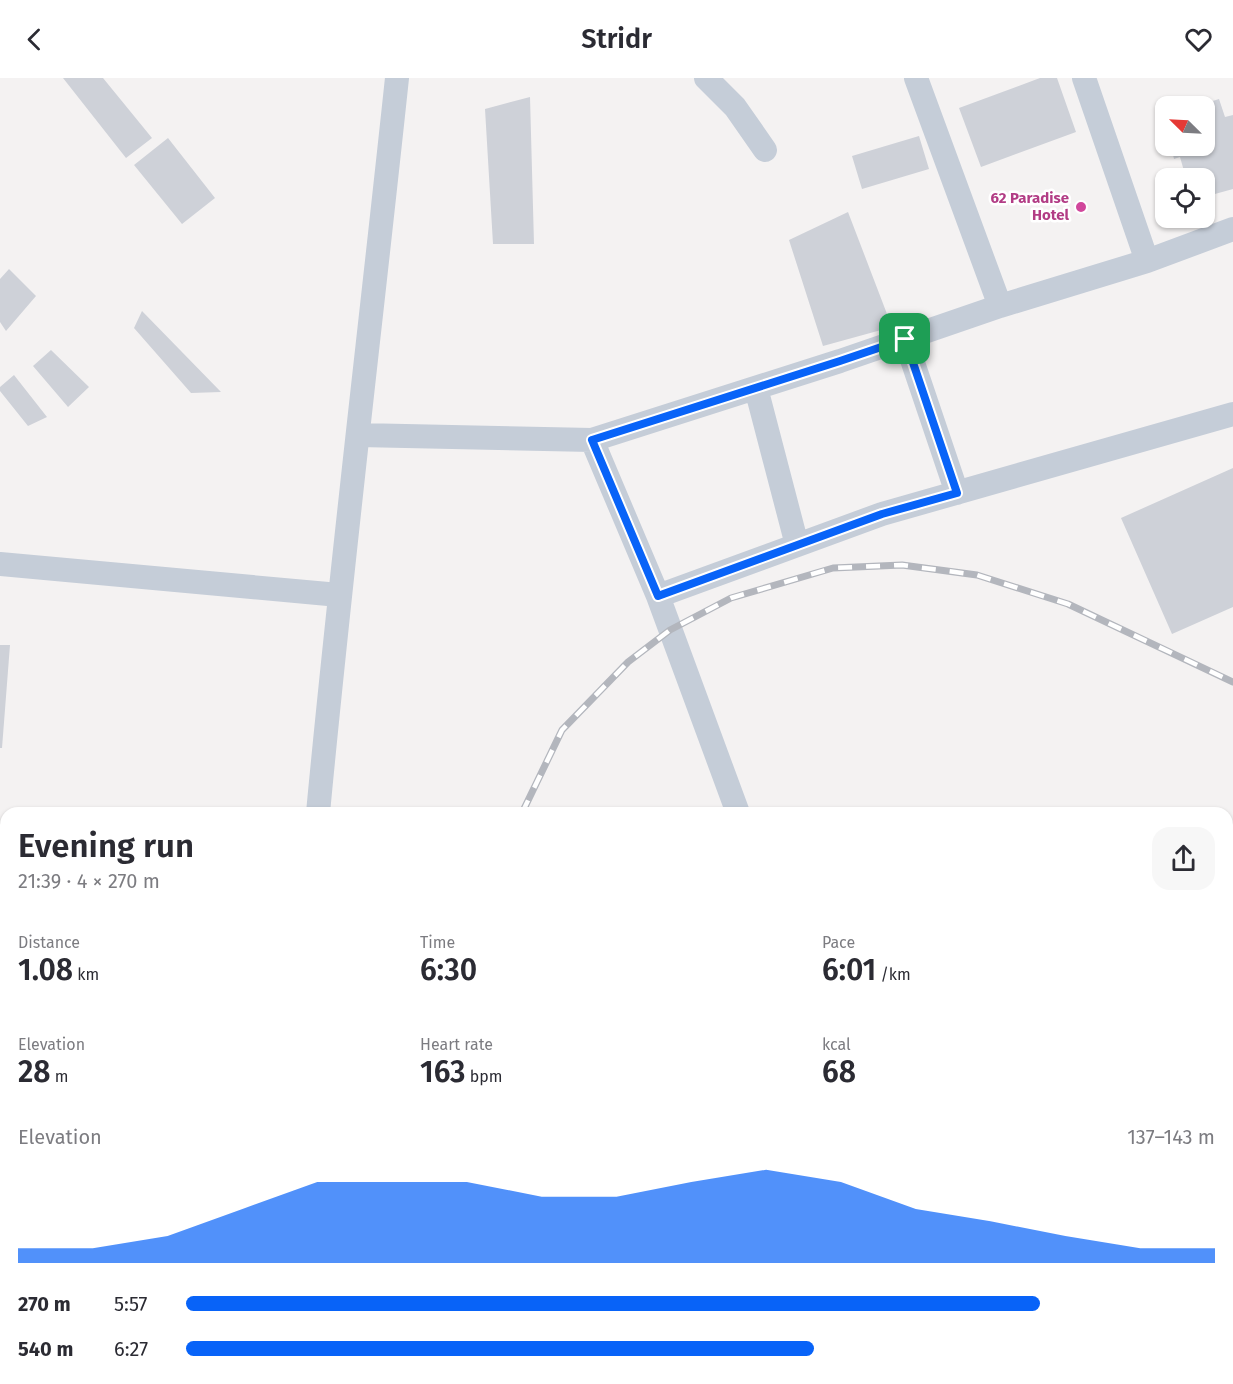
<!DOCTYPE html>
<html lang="en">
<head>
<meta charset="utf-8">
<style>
  :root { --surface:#fff; --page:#f7f7f7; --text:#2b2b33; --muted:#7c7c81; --accent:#0863f8 }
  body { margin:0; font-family:"Fira Sans",sans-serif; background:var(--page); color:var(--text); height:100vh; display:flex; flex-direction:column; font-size:22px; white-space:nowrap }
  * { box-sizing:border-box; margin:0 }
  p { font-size:20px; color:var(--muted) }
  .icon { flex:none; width:33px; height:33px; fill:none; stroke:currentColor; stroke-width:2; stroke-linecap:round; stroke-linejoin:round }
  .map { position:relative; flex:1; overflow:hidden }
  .drawer { position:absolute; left:0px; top:729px; width:1233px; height:578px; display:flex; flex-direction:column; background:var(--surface); border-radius:18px 18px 0 0; box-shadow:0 2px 4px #0004 }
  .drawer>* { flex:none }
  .needle { width:39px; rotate:294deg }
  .fabs { position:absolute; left:1155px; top:18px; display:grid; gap:12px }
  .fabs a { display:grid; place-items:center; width:60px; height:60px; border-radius:12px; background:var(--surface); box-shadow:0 2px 4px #0004; font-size:30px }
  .pin { position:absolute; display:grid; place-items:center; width:51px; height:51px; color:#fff; margin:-26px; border-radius:12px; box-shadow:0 3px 9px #0006 }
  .round { display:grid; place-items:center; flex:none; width:63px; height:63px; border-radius:18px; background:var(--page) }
  .summary { display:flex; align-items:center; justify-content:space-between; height:102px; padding:0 18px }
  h1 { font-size:33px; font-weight:600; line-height:45px }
  .stats { display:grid; grid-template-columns:repeat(3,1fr); gap:9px; height:102px; padding:6px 18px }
  .stats div { display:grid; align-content:center }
  .stats b { font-size:30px; font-weight:600 }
  .stats small { font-size:16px; font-weight:400 }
  .stats p { font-size:16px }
  .chart { height:168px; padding:12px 18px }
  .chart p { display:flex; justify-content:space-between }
  .chart svg { width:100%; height:108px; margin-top:6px; fill:var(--accent); opacity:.7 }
  ul { padding:0 18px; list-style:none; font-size:20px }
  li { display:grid; grid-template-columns:96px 72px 1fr; align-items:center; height:45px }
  li i { height:15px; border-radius:8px; background:var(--accent) }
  header { display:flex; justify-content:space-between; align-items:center; height:78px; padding:0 18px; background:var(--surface); font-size:27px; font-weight:600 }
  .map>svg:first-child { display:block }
</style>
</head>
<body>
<header><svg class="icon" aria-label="back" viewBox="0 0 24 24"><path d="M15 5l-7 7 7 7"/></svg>Stridr<svg class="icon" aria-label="heart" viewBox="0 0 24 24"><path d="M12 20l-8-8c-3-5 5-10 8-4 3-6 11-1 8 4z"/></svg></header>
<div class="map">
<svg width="1233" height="1306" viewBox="0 0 1233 1306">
  <rect width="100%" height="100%" fill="#f4f2f2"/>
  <!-- building -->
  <path fill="#ced1d8" d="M63 0H103L152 60 126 80Z
    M1040 0H1057L1076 54 981 89 959 30Z
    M530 19 534 166H493L485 31Z
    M1219 21 1225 39 1233 37V111L1204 119V100H1186L1180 79 1174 81 1171 68H1204V28H1197Z
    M919 58 929 91 862 111 852 78Z
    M168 60 215 120 182 146 134 87Z
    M848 134 892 249 823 268 789 162Z
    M9 191 36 218 6 253 0 244V201Z
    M142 233 221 314 191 315 134 250Z
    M51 272 89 309 68 329 33 288Z
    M14 297 47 339 28 348 0 313V309Z
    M1233 390V529L1172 556 1121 440Z
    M0 567H10L2 670H0Z
    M515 1300H615L617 1306H517Z
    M803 1300H834L836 1306H789Z"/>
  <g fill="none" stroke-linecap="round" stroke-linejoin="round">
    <!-- minor -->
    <path stroke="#c5cdd8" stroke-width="24" d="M706 0 735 29 765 72
      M916 0 1000 228
      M1084 0 1147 183
      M905 261 957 415
      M756 310 797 467
      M359 357 592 362 840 283 1000 228 1147 183 1233 151
      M592 362 658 518 738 735
      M0 486 339 517
      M658 518 882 436 1233 336
      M318 735C341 490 371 245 397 0
      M0 1001 6 1003
      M0 1205 6 1182
      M946 1300 948 1306
      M260 1306V1300"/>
    <defs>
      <path id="rail" d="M522 735 562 652 628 584 670 552 731 520 833 490 902 487 977 497 1068 526 1233 604
        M641 1300 643 1306"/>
    </defs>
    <!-- rail casing -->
    <use href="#rail" stroke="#b3b6bd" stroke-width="7"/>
    <!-- rail -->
    <use href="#rail" stroke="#fff" stroke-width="4.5" stroke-dasharray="14" stroke-linecap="butt"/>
  </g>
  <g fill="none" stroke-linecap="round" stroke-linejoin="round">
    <defs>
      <path id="route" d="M905 261 957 415 882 436 658 518 592 362 840 283Z"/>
    </defs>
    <!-- route casing -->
    <use href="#route" stroke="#fff" stroke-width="12"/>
    <!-- route -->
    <use href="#route" stroke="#0863f8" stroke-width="8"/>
  </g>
  <!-- markers -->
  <circle fill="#d1479c" stroke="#fff" stroke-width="2" cx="1081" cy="129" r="6"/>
  <g text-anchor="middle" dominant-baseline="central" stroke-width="5" stroke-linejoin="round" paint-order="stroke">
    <!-- hotel labels -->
    <g font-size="15" font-weight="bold" fill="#b23c85" stroke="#fff" text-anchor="end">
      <text x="1069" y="120">62 Paradise<tspan x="1069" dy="17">Hotel</tspan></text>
    </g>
  </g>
</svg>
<div class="fabs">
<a><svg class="needle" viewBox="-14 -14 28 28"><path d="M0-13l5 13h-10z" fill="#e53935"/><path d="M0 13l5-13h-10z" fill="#7c7c81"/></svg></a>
<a><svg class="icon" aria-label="locate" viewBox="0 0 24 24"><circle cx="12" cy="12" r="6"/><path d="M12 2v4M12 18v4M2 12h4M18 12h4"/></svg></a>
</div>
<div class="pin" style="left:905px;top:261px;background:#1e9e55"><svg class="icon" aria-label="arrive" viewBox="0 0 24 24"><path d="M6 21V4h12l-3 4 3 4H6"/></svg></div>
<section class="drawer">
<div class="summary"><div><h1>Evening run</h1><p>21:39 · 4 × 270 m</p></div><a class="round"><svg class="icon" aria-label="share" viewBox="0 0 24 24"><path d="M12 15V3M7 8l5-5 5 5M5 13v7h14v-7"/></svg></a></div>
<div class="stats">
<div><p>Distance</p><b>1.08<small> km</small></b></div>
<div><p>Time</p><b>6:30</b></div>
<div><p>Pace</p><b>6:01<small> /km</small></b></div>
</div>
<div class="stats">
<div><p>Elevation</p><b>28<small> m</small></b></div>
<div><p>Heart rate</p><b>163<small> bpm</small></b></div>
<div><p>kcal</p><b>68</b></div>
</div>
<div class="chart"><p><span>Elevation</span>137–143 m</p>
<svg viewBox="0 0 160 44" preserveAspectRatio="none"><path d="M0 44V38L10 38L20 33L30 22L40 11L50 11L60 11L70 17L80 17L90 11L100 6L110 11L120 22L130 27L140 33L150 38L160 38V44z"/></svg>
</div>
<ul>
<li><b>270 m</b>5:57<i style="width:83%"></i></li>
<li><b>540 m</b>6:27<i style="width:61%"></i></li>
</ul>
</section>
</div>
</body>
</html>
